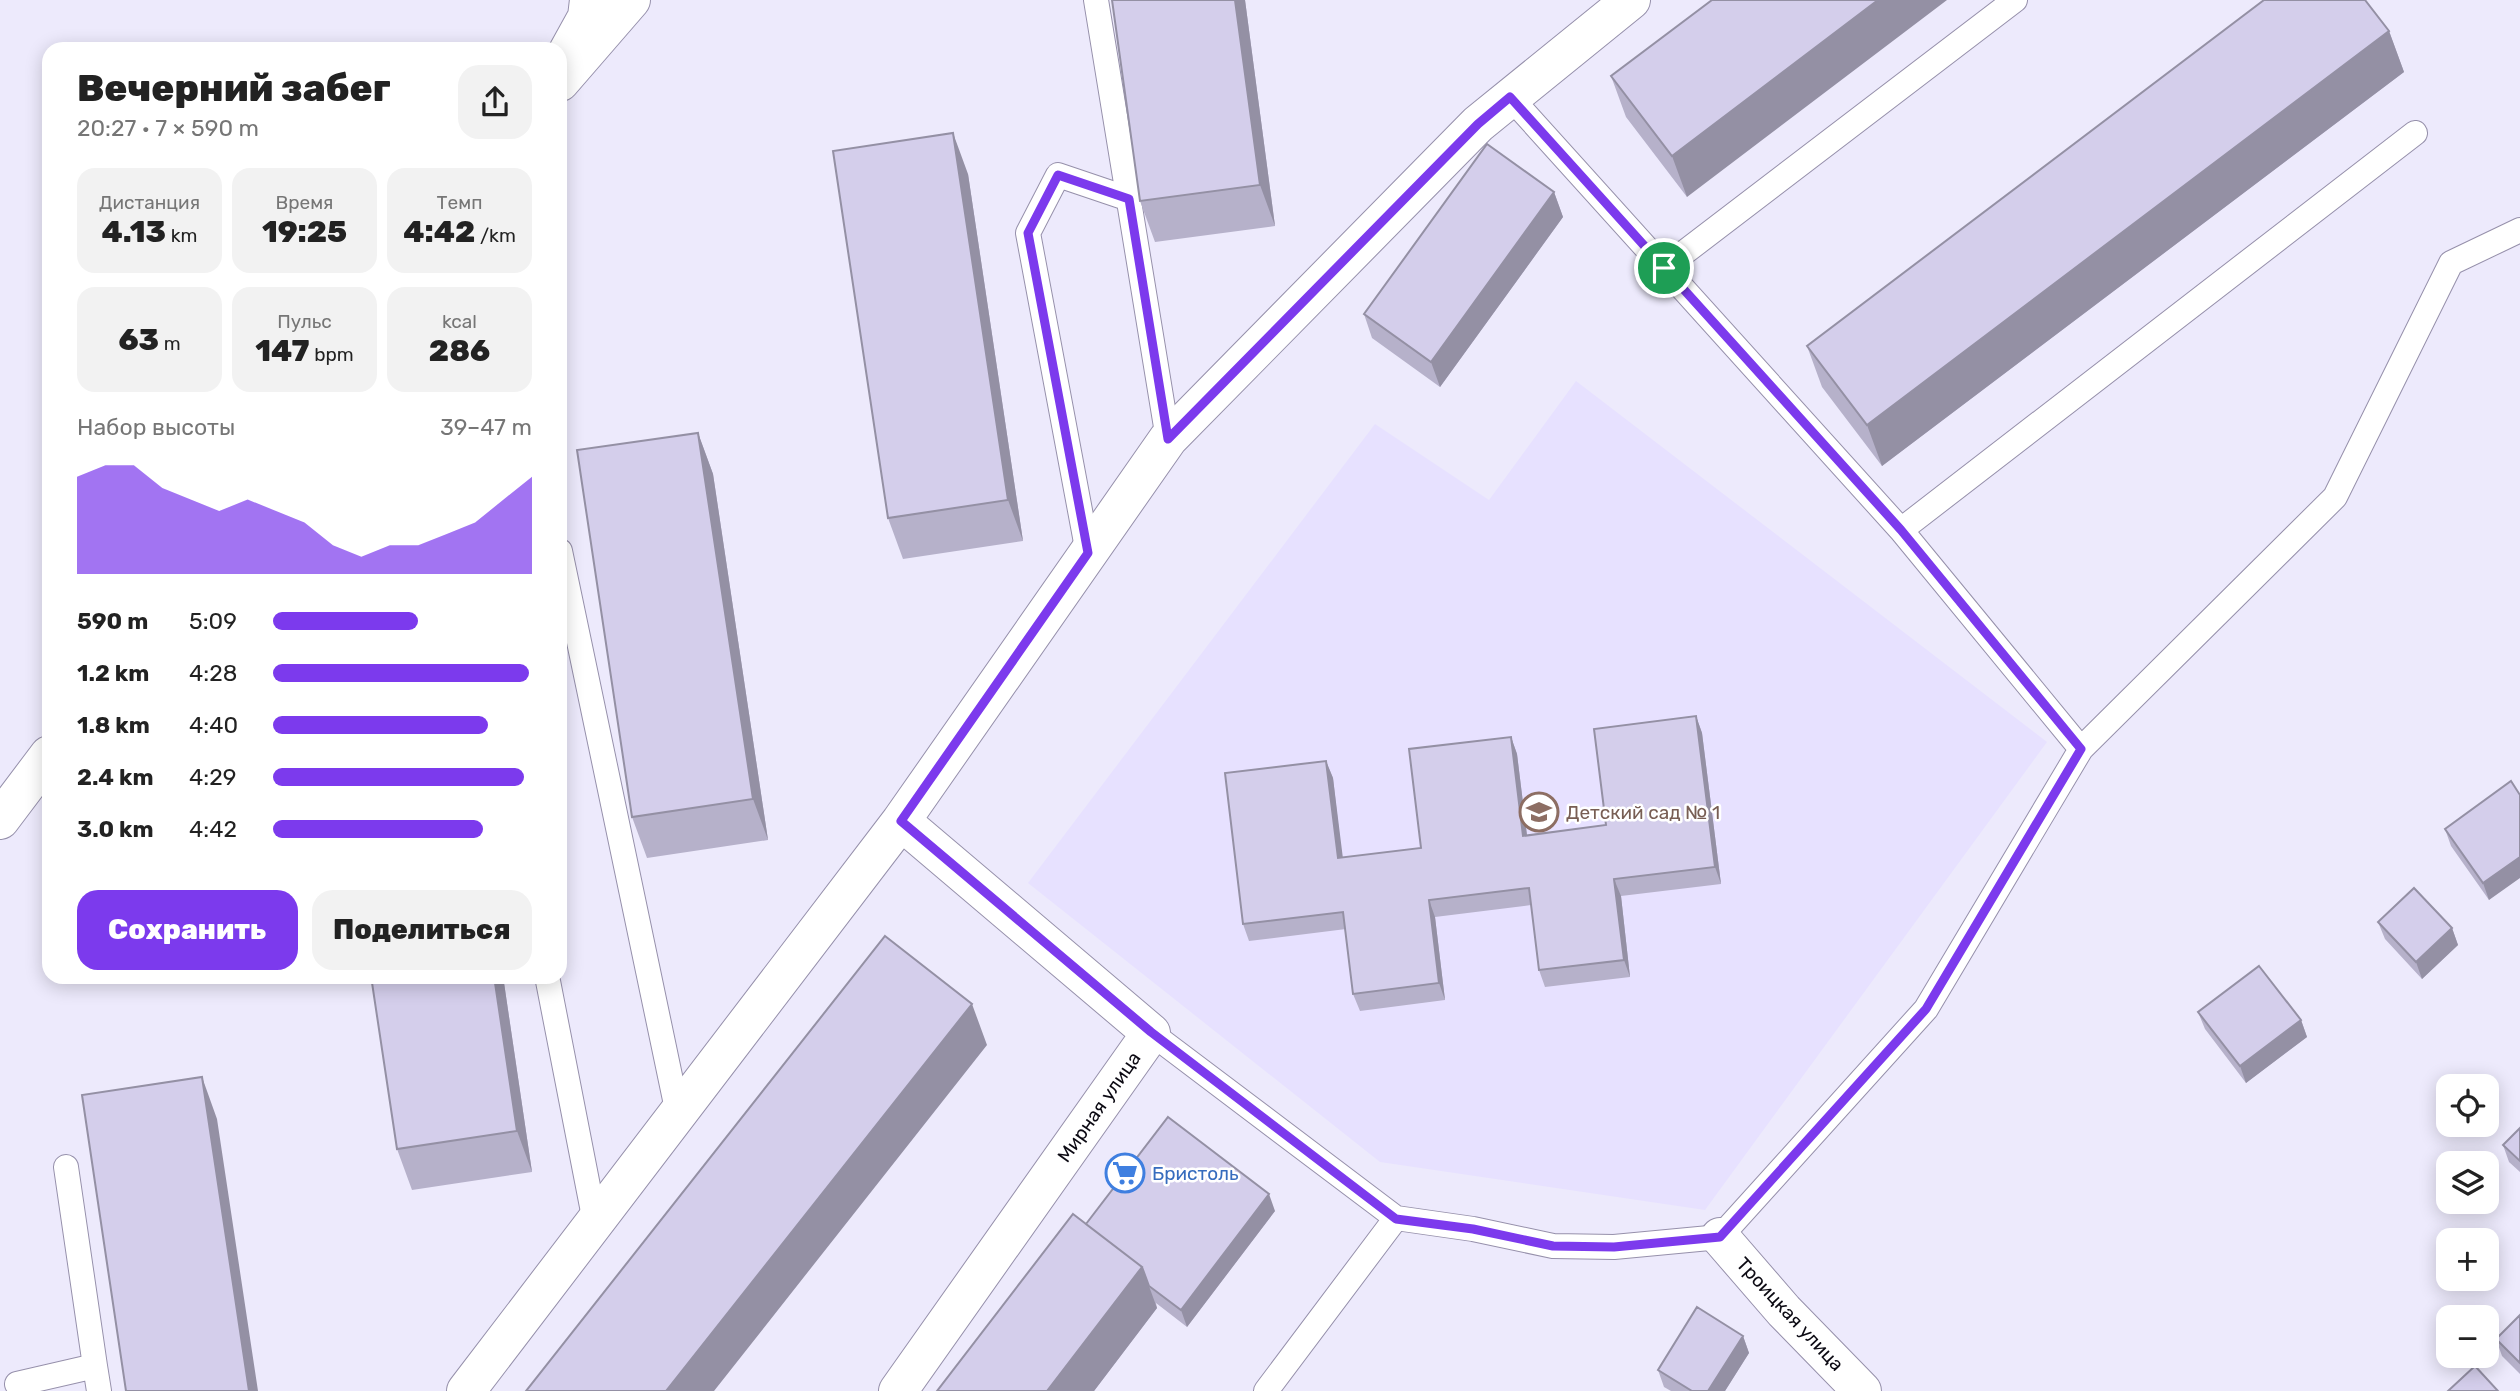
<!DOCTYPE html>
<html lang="ru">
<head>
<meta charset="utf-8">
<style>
  :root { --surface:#fff; --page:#f2f2f2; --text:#222; --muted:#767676; --accent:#7c3aed }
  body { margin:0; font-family:Rubik,sans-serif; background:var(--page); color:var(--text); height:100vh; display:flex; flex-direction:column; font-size:26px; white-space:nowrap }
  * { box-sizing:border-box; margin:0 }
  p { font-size:23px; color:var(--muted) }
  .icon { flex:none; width:38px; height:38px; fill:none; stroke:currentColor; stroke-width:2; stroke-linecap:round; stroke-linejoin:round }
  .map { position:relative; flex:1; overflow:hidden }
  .sheet { position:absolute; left:42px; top:42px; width:525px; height:942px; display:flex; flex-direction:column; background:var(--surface); border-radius:21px; box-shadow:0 4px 18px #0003 }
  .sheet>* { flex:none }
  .fabs { position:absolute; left:2436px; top:1074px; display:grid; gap:14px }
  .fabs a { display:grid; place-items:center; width:63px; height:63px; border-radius:14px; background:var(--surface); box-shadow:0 4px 18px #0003; font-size:35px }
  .pin { position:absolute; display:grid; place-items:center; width:60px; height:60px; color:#fff; margin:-30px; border:4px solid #fff; border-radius:50%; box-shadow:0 2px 7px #0007 }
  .round { display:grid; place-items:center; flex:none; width:74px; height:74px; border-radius:21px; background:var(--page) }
  .headline { display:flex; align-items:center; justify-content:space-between; height:119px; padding:0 35px }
  h1 { font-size:38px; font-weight:800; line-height:52px }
  .stats { display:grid; grid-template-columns:repeat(3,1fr); gap:10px; height:119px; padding:7px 35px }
  .stats div { display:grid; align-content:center; border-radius:18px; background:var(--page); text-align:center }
  .stats b { font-size:30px; font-weight:800 }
  .stats small { font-size:19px; font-weight:400 }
  .stats p { font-size:19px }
  .chart { height:196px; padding:14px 35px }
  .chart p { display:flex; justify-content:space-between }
  .chart svg { width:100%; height:126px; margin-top:7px; fill:var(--accent); opacity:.7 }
  .cta { display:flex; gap:14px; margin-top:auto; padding:14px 35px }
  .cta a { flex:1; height:80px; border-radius:21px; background:var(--accent); color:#fff; font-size:28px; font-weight:800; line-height:80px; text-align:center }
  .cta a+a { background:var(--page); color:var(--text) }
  ul { padding:0 35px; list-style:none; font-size:23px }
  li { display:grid; grid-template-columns:112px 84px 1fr; align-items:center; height:52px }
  li i { height:18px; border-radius:9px; background:var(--accent) }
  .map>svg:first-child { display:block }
</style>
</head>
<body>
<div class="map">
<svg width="2520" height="1391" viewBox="0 0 2520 1391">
  <rect width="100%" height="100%" fill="#edeafc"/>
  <!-- built -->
  <path fill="#e7e1ff" d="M1576 381 2047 742 1705 1210 1380 1162 1028 883 1375 424 1489 500Z"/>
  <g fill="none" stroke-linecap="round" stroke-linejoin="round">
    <defs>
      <path id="lane" d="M1096 0 1168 439
        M1510 97 1901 530 2081 749
        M1664 268 2015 0
        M1901 530 2415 133
        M560 551 678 1114
        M1088 553 1028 233 1058 175 1129 199
        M547 976 595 1222
        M1151 1033 1396 1218 1473 1229 1553 1246 1614 1247 1720 1237 1926 1009 2081 749 2335 497 2451 263 2520 230
        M95 1366 99 1391
        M17 1384 95 1366 66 1167
        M1266 1391 1396 1218"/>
      <path id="street" d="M1720 1237 1784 1311 1862 1391
        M466 1391 901 821
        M898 1391 1151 1033 901 821 1168 439 1478 124 1631 0"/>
      <path id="primary" d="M566 55 587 17 589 0
        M560 82 631 0
        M0 820 49 755"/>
    </defs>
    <!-- lane casing -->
    <use href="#lane" stroke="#9690ab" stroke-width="26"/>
    <!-- street casing -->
    <use href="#street" stroke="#9690ab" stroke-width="40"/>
    <!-- primary casing -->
    <use href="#primary" stroke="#9690ab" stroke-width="40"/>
    <!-- lane -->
    <use href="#lane" stroke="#fff" stroke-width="24"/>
    <!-- street -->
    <use href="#street" stroke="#fff" stroke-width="38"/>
    <!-- primary -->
    <use href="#primary" stroke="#fff" stroke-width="38"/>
  </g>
  <!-- wall -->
  <path fill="#b6b1ca" d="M1245 0 1275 226 1155 242 1140 201Z
    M1712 0 1687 197 1626 117 1611 76Z
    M2389 31 2404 72 1882 466 1822 387 1807 346Z
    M968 174 1023 541 903 559 888 518Z
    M1554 192 1563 217 1440 387 1372 338 1364 314Z
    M698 433 713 474 768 840 647 858 632 817Z
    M1696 716 1702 733 1721 884 1621 896 1630 977 1545 987 1539 970 1531 905 1435 917 1445 1000 1360 1011 1353 994 1346 929 1249 941 1243 924 1326 761 1333 778 1342 858 1421 848 1511 737 1517 754 1527 835 1606 825Z
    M2511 781 2489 900 2451 846 2445 829Z
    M2378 922 2452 928 2458 945 2422 979 2385 939Z
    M503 976 532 1172 412 1190 397 1149Z
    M2198 1012 2301 1020 2307 1037 2246 1083 2205 1029Z
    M2520 1128V1172L2509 1162 2503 1145Z
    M1275 1211 1187 1327 1156 1303 1157 1308 1094 1391H937L1086 1224Z
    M2520 1315V1374L2502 1356 2496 1339Z
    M1743 1336 1749 1353 1725 1391H1671L1664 1387 1658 1370Z"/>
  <!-- shaded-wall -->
  <path fill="#9490a4" d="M1235 0H1245L1275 226 1260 185Z
    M1878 0H1947L1687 197 1672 156Z
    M2389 31 2404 72 1882 466 1867 425Z
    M953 133 968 174 1023 541 1008 500Z
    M1554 192 1563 217 1440 387 1431 362Z
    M698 433 713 474 768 840 753 799Z
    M1696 716 1702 733 1721 884 1715 867Z
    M1511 737 1517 754 1529 852 1523 836Z
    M1326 761 1333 778 1345 875 1338 858Z
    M2520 857V878L2489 900 2483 883Z
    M1614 879 1621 896 1630 977 1624 960Z
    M1429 900 1435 917 1445 1000 1439 983Z
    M2452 928 2458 945 2422 979 2416 962Z
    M494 976H503L532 1172 517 1131Z
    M972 1004 987 1045 714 1391H666Z
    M2301 1020 2307 1037 2246 1083 2240 1066Z
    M202 1077 217 1119 258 1391H249Z
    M1269 1194 1275 1211 1187 1327 1181 1310Z
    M1142 1267 1157 1308 1094 1391H1047Z
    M1743 1336 1749 1353 1725 1391H1708Z"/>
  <!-- building -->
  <path fill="#d4ceeb" stroke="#9490a4" stroke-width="2" d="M1112 0H1235L1260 185 1140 201Z
    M1712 0H1878L1672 156 1611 76Z
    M2264 0H2365L2389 31 1867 425 1807 346Z
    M953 133 1008 500 888 518 833 151Z
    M1487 144 1554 192 1431 362 1364 314Z
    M698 433 753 799 632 817 577 450Z
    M1696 716 1715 867 1614 879 1624 960 1539 970 1529 888 1429 900 1439 983 1353 994 1343 912 1243 924 1225 773 1326 761 1338 858 1421 848 1409 749 1511 737 1523 836 1606 825 1594 729Z
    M2511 781 2520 795V857L2483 883 2445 829Z
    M2414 888 2452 928 2416 962 2378 922Z
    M885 936 972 1004 666 1391H526Z
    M2259 966 2301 1020 2240 1066 2198 1012Z
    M371 976H494L517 1131 397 1149Z
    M202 1077 249 1391H126L82 1095Z
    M1168 1117 1269 1194 1181 1310 1149 1286 1142 1267 1086 1224Z
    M2520 1128V1161L2503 1145Z
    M1073 1214 1142 1267 1047 1391H937Z
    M1697 1307 1743 1336 1708 1391H1692L1658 1370Z
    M2520 1315V1363L2496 1339Z
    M2475 1366 2498 1391H2448Z"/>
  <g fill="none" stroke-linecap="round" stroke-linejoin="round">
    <defs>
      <path id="route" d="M1510 97 1901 530 2081 749 1926 1009 1720 1237 1614 1247 1553 1246 1473 1229 1396 1219 1151 1032 901 821 1088 553 1028 233 1058 175 1129 199 1168 439 1478 124Z"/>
    </defs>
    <!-- route casing -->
    <use href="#route" stroke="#fff" stroke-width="14"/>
    <!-- route -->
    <use href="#route" stroke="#7c3aed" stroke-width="9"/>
  </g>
  <!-- icons -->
  <defs>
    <symbol id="school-ring" viewBox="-11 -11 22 22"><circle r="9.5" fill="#fff" stroke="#8d6e63" stroke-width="1.5"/><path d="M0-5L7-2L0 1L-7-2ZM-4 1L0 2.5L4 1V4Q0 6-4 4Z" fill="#8d6e63"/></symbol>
    <symbol id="supermarket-ring" viewBox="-11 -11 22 22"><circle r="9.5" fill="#fff" stroke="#3f7fe0" stroke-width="1.5"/><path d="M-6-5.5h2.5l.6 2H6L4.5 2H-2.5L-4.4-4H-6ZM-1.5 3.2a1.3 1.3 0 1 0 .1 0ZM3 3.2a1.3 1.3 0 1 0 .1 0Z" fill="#3f7fe0"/></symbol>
  </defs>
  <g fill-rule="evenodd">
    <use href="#school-ring" x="1517" y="790" width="44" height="44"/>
    <use href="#supermarket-ring" x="1103" y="1151" width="44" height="44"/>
  </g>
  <g text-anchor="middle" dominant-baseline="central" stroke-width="5" stroke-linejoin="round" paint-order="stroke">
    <!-- education labels -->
    <g font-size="19" fill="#785e54" stroke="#fff" text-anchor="start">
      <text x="1566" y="812">Детский сад № 1</text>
    </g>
    <!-- street labels -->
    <g font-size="19" fill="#0c0a13" stroke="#fff">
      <text transform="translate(1099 1107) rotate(-55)">Мирная улица</text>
      <text transform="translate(1790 1314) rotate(47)">Троицкая улица</text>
    </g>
    <!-- shop labels -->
    <g font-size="19" fill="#366cbe" stroke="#fff" text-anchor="start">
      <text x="1152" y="1173">Бристоль</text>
    </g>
  </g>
</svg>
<div class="fabs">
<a><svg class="icon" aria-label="locate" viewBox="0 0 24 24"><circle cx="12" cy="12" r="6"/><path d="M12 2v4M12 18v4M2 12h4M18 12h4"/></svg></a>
<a><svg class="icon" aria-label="layers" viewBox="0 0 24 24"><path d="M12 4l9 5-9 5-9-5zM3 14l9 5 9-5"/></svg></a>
<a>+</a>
<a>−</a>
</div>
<div class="pin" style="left:1664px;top:268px;background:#1e9e55"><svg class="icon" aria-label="arrive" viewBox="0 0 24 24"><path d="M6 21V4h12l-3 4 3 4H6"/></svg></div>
<section class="sheet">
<div class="headline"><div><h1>Вечерний забег</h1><p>20:27 · 7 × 590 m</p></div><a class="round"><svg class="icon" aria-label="share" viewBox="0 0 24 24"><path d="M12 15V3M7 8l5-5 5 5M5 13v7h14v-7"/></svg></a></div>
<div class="stats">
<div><p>Дистанция</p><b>4.13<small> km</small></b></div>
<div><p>Время</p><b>19:25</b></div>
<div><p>Темп</p><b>4:42<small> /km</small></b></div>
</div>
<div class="stats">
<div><b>63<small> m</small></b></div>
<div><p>Пульс</p><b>147<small> bpm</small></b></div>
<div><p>kcal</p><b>286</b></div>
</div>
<div class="chart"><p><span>Набор высоты</span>39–47 m</p>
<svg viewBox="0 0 160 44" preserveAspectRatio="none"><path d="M0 44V10L10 6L20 6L30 14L40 18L50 22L60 18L70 22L80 26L90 34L100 38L110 34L120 34L130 30L140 26L150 18L160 10V44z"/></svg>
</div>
<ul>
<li><b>590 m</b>5:09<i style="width:56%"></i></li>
<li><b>1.2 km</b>4:28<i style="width:99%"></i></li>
<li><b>1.8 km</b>4:40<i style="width:83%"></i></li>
<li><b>2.4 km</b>4:29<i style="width:97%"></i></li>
<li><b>3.0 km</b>4:42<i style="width:81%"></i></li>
</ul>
<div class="cta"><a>Сохранить</a><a>Поделиться</a></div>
</section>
</div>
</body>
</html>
